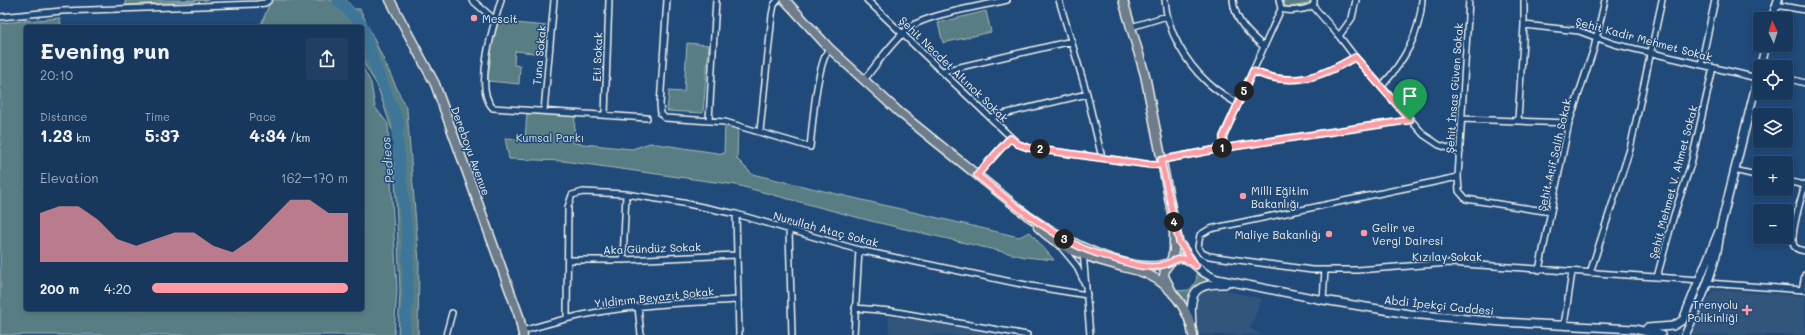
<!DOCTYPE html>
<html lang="en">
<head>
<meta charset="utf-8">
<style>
  :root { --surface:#17385c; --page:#203f62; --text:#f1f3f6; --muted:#9eacbb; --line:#365272; --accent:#ff9aa2 }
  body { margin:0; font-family:Mali,sans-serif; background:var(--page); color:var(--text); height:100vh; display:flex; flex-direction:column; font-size:15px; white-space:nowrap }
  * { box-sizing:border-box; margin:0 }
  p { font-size:13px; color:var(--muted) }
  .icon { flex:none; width:22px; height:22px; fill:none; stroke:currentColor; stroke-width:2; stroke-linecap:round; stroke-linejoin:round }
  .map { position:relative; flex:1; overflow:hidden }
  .panel { position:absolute; left:24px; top:25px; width:340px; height:286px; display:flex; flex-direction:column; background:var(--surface); border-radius:4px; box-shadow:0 2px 6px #0003,0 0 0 1px var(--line) }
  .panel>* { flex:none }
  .needle { width:26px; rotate:356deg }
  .buttons { position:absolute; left:1753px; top:12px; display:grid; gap:8px }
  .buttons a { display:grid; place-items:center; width:40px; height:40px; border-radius:4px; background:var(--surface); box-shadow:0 2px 6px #0003,0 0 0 1px var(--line); font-size:20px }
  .pin { position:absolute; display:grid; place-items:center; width:34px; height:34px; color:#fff; margin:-41px -17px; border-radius:50% 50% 50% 0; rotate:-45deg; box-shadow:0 0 4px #0007 }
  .pin .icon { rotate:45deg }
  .km { position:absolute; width:20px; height:20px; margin:-10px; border-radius:50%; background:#222; color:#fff; font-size:11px; line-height:20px; text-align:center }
  .round { display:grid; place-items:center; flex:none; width:42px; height:42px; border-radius:4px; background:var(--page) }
  .overview { display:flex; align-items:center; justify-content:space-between; height:68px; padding:0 16px }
  h1 { font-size:22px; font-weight:800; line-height:30px }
  .stats { display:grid; grid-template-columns:repeat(3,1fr); gap:6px; height:68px; padding:4px 16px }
  .stats div { display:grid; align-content:center }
  .stats b { font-size:17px; font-weight:800 }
  .stats small { font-size:11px; font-weight:400 }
  .stats p { font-size:11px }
  .chart { height:112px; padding:8px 16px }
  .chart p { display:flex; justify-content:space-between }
  .chart svg { width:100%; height:72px; margin-top:4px; fill:var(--accent); opacity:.7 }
  ul { padding:0 16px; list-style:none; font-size:13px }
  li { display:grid; grid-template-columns:64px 48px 1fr; align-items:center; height:30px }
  li i { height:10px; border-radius:5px; background:var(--accent) }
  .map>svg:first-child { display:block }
</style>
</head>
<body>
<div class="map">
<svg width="1805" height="335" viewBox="0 0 1805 335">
  <rect width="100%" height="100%" fill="#1f4a7a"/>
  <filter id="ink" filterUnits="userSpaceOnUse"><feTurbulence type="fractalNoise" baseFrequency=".025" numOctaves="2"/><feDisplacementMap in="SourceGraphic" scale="8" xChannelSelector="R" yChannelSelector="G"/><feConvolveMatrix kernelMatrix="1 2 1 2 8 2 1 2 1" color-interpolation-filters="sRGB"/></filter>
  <g filter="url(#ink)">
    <!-- built -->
    <path fill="#33547c" d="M1216 288 1262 299 1250 328 1261 335H1199L1196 303 1201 293Z
      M1713 290 1805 296V335H1690Z
      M888 316 950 325 1002 335H889Z"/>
    <!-- green -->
    <path fill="#597e84" stroke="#a6b8b6" d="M125 0H208L126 5Z
      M271 0H346L354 9H360L407 110 419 262 418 335H398L400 290 393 133 377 85 362 61V27H260Z
      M1283 0H1311L1308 4 1289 7 1285 6Z
      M986 11 991 32 943 43 938 23Z
      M60 18 61 27H26V309H362V66L371 83 375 107 388 124 397 289 394 335H0V23Z
      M494 21 546 26 543 54 515 51 514 65 520 66 519 84 488 81Z
      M687 43 709 45 703 113 667 111 669 91 684 92Z
      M527 113 575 115 574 143 632 149 650 143 724 154 725 122 738 125 737 159 752 174 1019 237 1030 232 1054 260 1025 257 871 221 736 185 563 161 509 159 505 138 525 139Z
      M1196 272 1202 277 1217 281C1205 282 1190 286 1189 300L1184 302 1176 291 1189 290C1194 285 1199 279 1196 272Z"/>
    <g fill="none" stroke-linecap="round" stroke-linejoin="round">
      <!-- river -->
      <path stroke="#3d7698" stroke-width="11" d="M338 0 363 26 374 63 399 123 397 134 408 245V301L405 320V335"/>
      <defs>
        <path id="minor" d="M472 0 495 20
          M501 0C494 23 473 89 493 108L647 118
          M667 0 660 105 661 114 665 118 725 122 810 147C813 121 816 69 829 48
          M867 0 1018 144 1029 148 1152 165H1162
          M1059 0 1087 94 1102 158
          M1165 0C1167 31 1185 62 1208 83 1217 91 1228 98 1238 104
          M1233 0C1235 21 1248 33 1263 46
          M1279 0 1281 9C1289 12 1309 10 1314 4V0
          M1469 0 1458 177 1459 191 1466 199 1551 212
          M1776 5 1805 10
          M1313 6 1339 36 1355 57 1424 135 1439 145 1460 152
          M0 17 62 11 257 4 265 3 269 0
          M1524 25 1579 31 1614 44 1757 78
          M1131 27 1167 16
          M1339 36 1352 18 1356 0
          M1701 65 1715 0
          M943 71 1072 41
          M1253 71C1291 88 1321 78 1355 57
          M1786 78 1805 83
          M864 80C877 64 893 40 910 27 929 14 983 6 1007 0
          M1382 86C1404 61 1420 34 1422 0
          M544 111 554 0
          M605 115 609 0
          M991 117 1087 94
          M1462 119 1569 123
          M709 120 716 0
          M1518 120 1524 25V0
          M760 131 772 15 774 5 778 0
          M1224 148 1223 137 1281 9
          M1161 160 1224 148 1411 120
          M1734 170 1760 176
          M977 175 1010 138
          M1458 177 1210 229 1200 235 1198 247 1202 253 1209 256 1312 270H1357L1449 263 1700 280
          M1786 181 1805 185
          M1805 184C1802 197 1789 234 1794 246 1797 250 1800 250 1805 251
          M736 214 739 335
          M789 230 792 335
          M1061 247 1076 265 1085 284
          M1083 252 1090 335
          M568 260H623L736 255
          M623 260 626 194
          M1539 270 1569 123 1594 48 1605 0
          M1590 273 1630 149 1662 0
          M1657 277 1674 215 1691 164 1713 68
          M1707 283 1805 290
          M1802 290 1805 275
          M1323 300 1325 270
          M638 307 641 335
          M855 308 891 311 1027 335
          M567 318 568 207 572 195 583 192 626 194 683 203 736 214 859 250 1031 286 1087 295
          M1564 326 1572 272
          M526 330C546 324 567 318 588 314 637 304 688 303 738 300
          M446 335 452 313
          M854 335 859 250"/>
        <path id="secondary" d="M1772 19 1778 0
          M1176 230 1179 242 1192 261
          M1171 261C1185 253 1192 264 1202 271 1207 275 1212 277 1217 279L1323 300 1409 314 1502 322 1634 329 1661 335
          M1192 322C1189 293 1194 283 1225 284
          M1647 328 1673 326 1683 320 1719 231
          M1685 335C1699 306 1719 261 1720 229L1766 45"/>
        <path id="primary" d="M390 0 435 84 519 316 523 335
          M785 0 829 48 899 112 1028 216C1059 237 1131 278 1169 263
          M1123 0 1145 75 1174 223V251L1171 261 1165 269 1164 276 1173 294
          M1038 227C1061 251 1092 258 1123 267 1132 269 1141 271 1149 275 1171 285 1190 311 1193 335"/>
      </defs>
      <!-- minor casing -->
      <use href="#minor" stroke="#f4f1e8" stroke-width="8"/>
      <!-- secondary casing -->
      <use href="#secondary" stroke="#f4f1e8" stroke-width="10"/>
      <!-- primary casing -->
      <use href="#primary" stroke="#f4f1e8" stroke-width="11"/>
      <!-- minor -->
      <use href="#minor" stroke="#1f4a7a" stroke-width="5"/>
      <!-- secondary -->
      <use href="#secondary" stroke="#1f4a7a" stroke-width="7"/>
      <!-- primary -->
      <use href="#primary" stroke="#6d7d8c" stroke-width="8"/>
    </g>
  </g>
  <g fill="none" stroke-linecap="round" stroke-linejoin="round" filter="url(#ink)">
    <defs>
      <path id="route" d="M1410 120 1224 148 1161 160 1162 165H1152L1029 148 1018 144 1010 138 977 175C1010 202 1042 228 1080 247 1097 255 1118 260 1136 265 1145 267 1154 268 1163 265 1179 260 1180 253 1196 266L1179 242 1162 165 1161 160 1224 148 1223 137 1253 71C1291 88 1321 77 1355 57L1410 120"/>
    </defs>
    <!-- route casing -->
    <use href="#route" stroke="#fff" stroke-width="8"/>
    <!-- route -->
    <use href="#route" stroke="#ff9aa2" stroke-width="5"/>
  </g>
  <!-- markers -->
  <g fill="#ff9aa2" stroke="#1f4a7a" stroke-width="1.5">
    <circle cx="474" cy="18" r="4"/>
    <circle cx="1243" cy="196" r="4"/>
    <circle cx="1364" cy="233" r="4"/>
    <circle cx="1329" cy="234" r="4"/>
    <path d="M1745 304h4v4h4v4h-4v4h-4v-4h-4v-4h4z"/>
  </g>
  <g text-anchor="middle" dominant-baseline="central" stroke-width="3" stroke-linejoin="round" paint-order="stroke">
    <!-- poi labels -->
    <g font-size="11" fill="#f4f1e8" stroke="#1f4a7a" text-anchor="start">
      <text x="482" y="18">Mescit</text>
      <text x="1251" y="190">Milli Eğitim<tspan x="1251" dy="13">Bakanlığı</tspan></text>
      <text x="1372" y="227">Gelir ve<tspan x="1372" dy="13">Vergi Dairesi</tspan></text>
      <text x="1321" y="234" text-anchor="end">Maliye Bakanlığı</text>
      <text x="1738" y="304" text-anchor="end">Trenyolu<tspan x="1738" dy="13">Polikinliği</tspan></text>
    </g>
    <!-- street labels -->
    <g font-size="11" fill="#f4f1e8" stroke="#1f4a7a">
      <text transform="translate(1644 39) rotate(15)">Şehit Kadir Mehmet Sokak</text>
      <text transform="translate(539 55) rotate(-85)">Tuna Sokak</text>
      <text transform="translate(597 57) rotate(-88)">Eti Sokak</text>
      <text transform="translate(954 69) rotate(44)">Şehit Necdet Altınok Sokak</text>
      <text transform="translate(1454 88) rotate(-86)">Şehit İnsas Güven Sokak</text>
      <text transform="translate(471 151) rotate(70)">Dereboyu Avenue</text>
      <text transform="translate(1554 155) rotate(-77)">Şehit Arif Salih Sokak</text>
      <text transform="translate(1673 182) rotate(-75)">Şehit Mehmet V. Ahmet Sokak</text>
      <text transform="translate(826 229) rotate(15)">Nurullah Ataç Sokak</text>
      <text transform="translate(652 248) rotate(-2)">Aka Gündüz Sokak</text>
      <text x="1447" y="256">Kızılay Sokak</text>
      <text transform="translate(654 297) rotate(-6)">Yıldirım Beyazıt Sokak</text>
      <text transform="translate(1439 305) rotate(6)">Abdi İpekçi Caddesi</text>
    </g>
    <!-- park labels -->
    <g font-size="11" fill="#dde0d9" stroke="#1f4a7a">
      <text x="550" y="137">Kumsal Parkı</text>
    </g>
    <!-- water labels -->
    <g font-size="12" font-style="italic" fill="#d9dfdc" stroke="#1f4a7a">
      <text transform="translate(387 160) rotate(-95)">Pedieos</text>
    </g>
  </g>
</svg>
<div class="buttons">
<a><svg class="needle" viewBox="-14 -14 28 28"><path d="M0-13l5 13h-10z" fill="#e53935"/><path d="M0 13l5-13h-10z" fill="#9eacbb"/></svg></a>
<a><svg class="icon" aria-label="locate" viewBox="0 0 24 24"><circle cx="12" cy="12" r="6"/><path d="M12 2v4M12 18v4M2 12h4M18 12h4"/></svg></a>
<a><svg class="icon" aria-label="layers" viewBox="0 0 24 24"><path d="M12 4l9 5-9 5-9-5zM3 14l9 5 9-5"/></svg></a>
<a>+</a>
<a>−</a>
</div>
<div class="pin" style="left:1410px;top:120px;background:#1e9e55"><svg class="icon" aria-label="arrive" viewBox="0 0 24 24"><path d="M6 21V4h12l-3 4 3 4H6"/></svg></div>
<b class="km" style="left:1222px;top:148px">1</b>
<b class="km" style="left:1040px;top:149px">2</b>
<b class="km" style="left:1064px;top:239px">3</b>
<b class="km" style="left:1174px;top:222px">4</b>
<b class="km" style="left:1244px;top:91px">5</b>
<section class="panel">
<div class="overview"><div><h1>Evening run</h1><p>20:10</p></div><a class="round"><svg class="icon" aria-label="share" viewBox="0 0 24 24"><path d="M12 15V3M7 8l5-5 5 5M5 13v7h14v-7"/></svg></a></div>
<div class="stats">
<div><p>Distance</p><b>1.23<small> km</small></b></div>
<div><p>Time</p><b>5:37</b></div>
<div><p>Pace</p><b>4:34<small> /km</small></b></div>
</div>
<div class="chart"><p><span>Elevation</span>162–170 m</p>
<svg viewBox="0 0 160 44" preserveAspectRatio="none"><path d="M0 44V14L10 10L20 10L30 18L40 30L50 34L60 30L70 26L80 26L90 34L100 38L110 30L120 18L130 6L140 6L150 14L160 14V44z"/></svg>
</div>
<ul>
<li><b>200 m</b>4:20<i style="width:100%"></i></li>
</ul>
</section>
</div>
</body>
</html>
